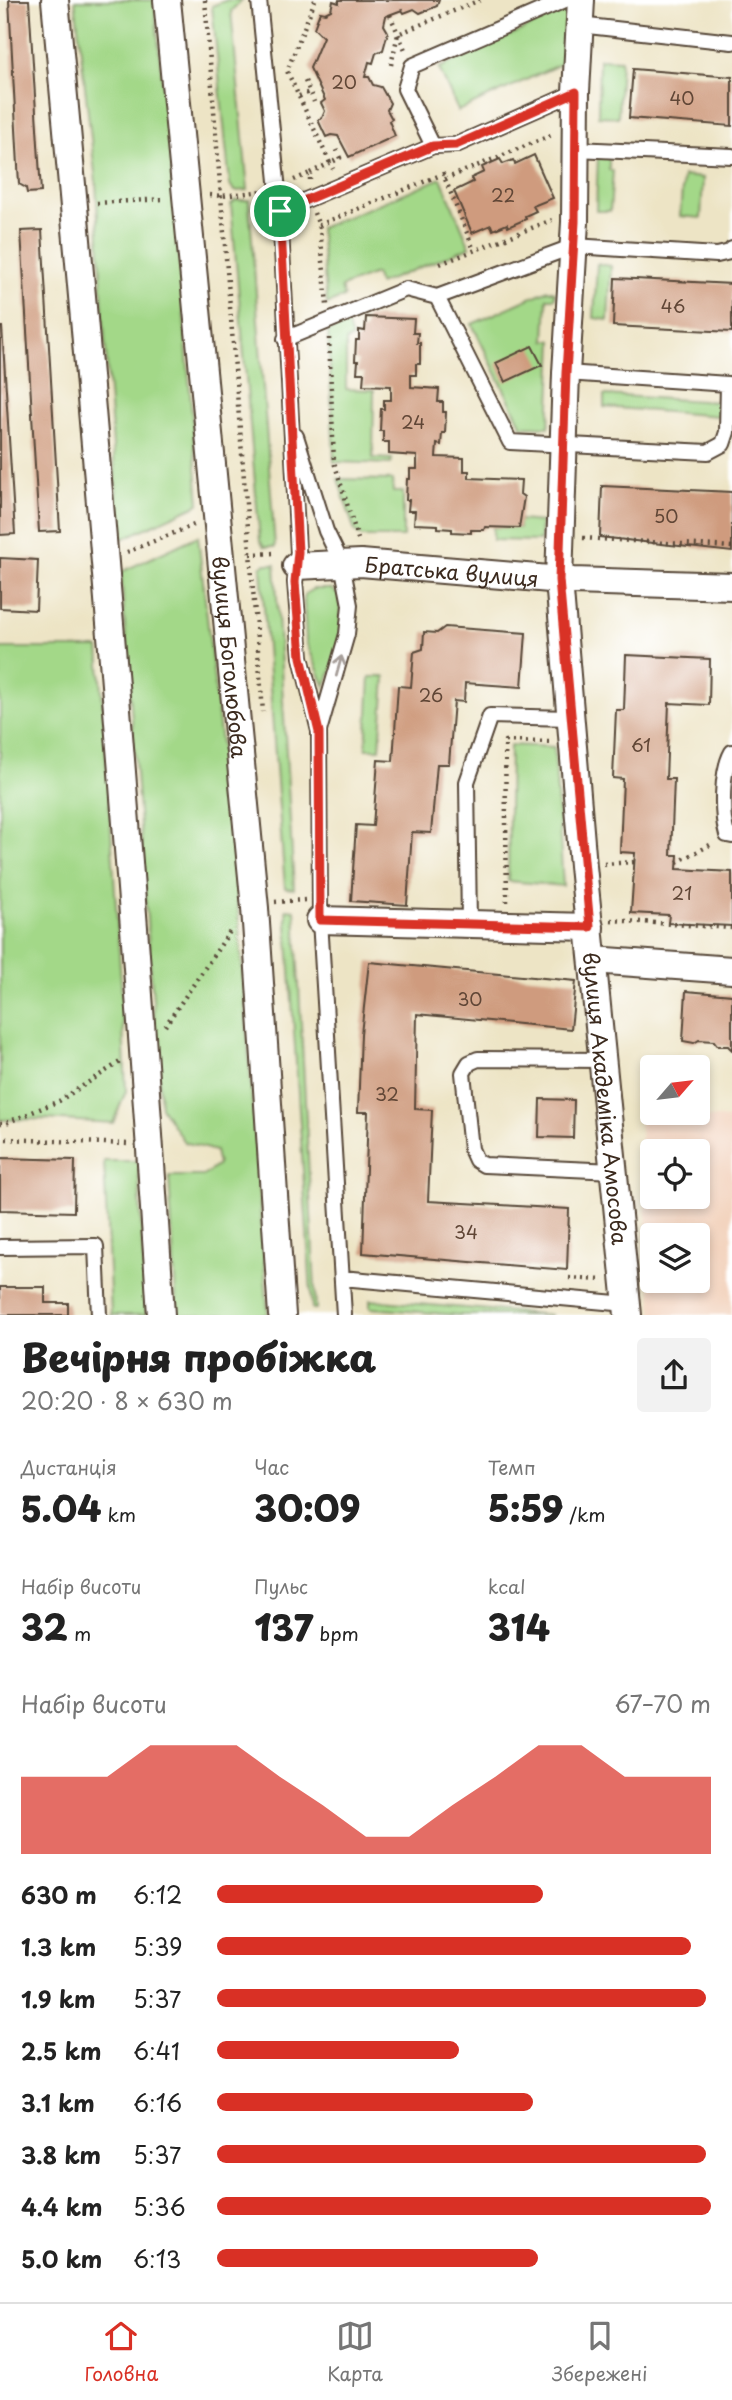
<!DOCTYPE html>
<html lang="uk">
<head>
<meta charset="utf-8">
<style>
  :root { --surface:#fff; --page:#f2f2f2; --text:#222; --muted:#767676; --line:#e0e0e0; --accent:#d93025 }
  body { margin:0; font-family:"Playpen Sans",sans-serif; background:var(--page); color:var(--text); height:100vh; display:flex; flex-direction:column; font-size:26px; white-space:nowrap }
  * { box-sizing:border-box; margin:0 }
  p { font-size:23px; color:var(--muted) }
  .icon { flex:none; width:38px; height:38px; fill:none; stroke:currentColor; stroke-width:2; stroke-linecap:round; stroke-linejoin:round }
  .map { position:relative; height:1315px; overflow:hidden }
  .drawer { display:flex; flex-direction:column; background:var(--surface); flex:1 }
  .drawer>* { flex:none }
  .needle { width:46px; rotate:62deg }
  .tools { position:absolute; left:640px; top:1055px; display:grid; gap:14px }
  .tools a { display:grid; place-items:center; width:70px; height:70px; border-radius:7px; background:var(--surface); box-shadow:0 4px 10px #0003; font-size:35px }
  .pin { position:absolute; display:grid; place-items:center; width:60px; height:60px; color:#fff; margin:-30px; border:4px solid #fff; border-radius:50%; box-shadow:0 2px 7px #0007 }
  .round { display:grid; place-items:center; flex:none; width:74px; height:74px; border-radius:7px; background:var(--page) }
  .summary { display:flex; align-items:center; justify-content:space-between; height:119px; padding:0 21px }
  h1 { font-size:38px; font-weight:800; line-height:52px }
  .figures { display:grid; grid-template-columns:repeat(3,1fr); gap:10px; height:119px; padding:7px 21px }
  .figures div { display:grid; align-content:center }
  .figures b { font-size:35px; font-weight:800 }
  .figures small { font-size:19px; font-weight:400 }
  .figures p { font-size:19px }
  .chart { height:196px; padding:14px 21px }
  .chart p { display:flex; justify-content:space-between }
  .chart svg { width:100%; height:126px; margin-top:7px; fill:var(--accent); opacity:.7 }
  ul { padding:0 21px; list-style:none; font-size:23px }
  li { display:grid; grid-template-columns:112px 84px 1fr; align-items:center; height:52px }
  li i { height:18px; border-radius:9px; background:var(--accent) }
  .tabs { display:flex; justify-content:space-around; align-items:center; height:98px; border-top:2px solid var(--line); background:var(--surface); font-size:19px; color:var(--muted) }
  .tabs a { display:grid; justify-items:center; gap:4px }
  .tabs .on { color:var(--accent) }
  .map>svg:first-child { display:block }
</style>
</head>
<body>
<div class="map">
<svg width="732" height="1315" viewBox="0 0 732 1315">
  <rect width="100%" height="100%" fill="#fff"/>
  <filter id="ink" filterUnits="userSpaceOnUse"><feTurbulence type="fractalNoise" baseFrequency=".0143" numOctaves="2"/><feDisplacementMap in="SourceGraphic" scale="14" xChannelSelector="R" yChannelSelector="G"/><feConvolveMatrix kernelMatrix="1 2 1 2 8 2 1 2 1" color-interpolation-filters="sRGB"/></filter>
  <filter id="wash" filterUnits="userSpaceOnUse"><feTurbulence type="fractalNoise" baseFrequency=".00686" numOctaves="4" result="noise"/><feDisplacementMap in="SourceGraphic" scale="28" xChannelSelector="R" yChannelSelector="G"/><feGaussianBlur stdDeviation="1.57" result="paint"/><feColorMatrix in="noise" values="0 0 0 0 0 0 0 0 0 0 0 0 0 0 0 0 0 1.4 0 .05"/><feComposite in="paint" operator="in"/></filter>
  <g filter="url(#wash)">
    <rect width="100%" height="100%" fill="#ede4c5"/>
    <!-- built -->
    <path fill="#f3d4bf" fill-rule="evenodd" d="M639 1113 732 1119V1315H653ZM653 1152H698V1197H653ZM653 1236H698V1281H653Z"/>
    <!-- green -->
    <path fill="#a3d888" stroke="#6f8153" stroke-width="2" d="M75 0H154L175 206 199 504 120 540 103 312 96 182Z
      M227 0H242L231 11 248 190 235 191 230 185 212 6Z
      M570 8 567 61 458 111 439 68Z
      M599 59 621 60 618 117 598 116Z
      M609 154V170L613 171 610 211H596L598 155Z
      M683 176 703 178 701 218 680 216Z
      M441 178 470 247 379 284 375 274 341 287 344 297 327 304 320 228Z
      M236 200H249L275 547H264L260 541 231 204Z
      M597 264 611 266 608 320 594 318Z
      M548 290 555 292V298H547L545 340 553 341 549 427 522 426 472 324Z
      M347 322 352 338 346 341V389L374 390 373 458 392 459 391 464 334 462 328 331Z
      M604 395 718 402V416L604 407Z
      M338 479 392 480 393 492H403V537H362L355 532Z
      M519 520 541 522 540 541 493 540V527L519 528Z
      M198 536 235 870 268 1315H177L169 1176H203L218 1165 215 1151 184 1142 161 1107 121 572Z
      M266 564H275L294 889 285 888 261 567Z
      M313 589H331L339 595 343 643 325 687 306 642 304 599 305 594Z
      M0 648H99L121 983 126 1091 113 1123 44 1119 0 1120Z
      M370 677H385L380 749H366Z
      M510 745 554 747 563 886 508 881Z
      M286 909 295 910 316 1309H312Z
      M104 1161H138L146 1315H111Z
      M370 1300 551 1315H458L370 1308Z"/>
    <g id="blocks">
      <!-- building -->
      <path fill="#cf9b7e" d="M9 0H29L41 192 27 193 26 188 19 184Z
        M339 0H439L437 6 420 13 414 9 404 13 402 10 386 16 384 25 388 32 383 50 376 53 373 63 369 62 365 77H369L373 85 381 87 390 103 387 110 392 119 389 121 395 136 349 157 338 136 331 135 326 137 318 120 322 118 325 111 321 103 325 100 310 68 323 37 314 28 320 12 325 13 331 10 333 1 339 3Z
        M633 69 732 77V126L629 118Z
        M534 155 553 198 533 206 536 211 525 216 526 219 508 227 507 224 493 230 491 225 472 233 454 191 473 182 471 178 484 172 482 167 500 159 503 164 513 160 515 164Z
        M42 230 60 531 39 532 21 231Z
        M615 278 732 284V332L613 326Z
        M366 317 414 319 413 333H418L417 343H420V364H416V375H411V387L439 389 438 402H443V412H446L445 433H442L441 445 437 444 436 457 464 458V471H469V478L521 480 520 494 524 497 519 528 485 527 484 530H471V533L452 532V529L438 528V525L414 524 415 511H408L409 500H406L407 479H410V469H417V456L389 454V442H383V431H380L381 409H384V400H391V386L363 385 364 373H357L358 361H355L356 340H359V330L365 331Z
        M0 327H2L15 534 0 535Z
        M532 346 542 365 505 382 496 363Z
        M602 486 732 492V552L600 537Z
        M0 558 38 560 36 610 0 608Z
        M445 627 526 633 522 687 465 683 464 702 454 701 449 764H437L431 833 412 832 407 905 351 901 356 825 373 826 378 760 393 761 398 686 411 687 414 652 423 649 424 632 437 633Z
        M626 655 710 659 709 705 669 703 666 779H674L671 855H678L677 869 732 872V926L668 923 669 915 631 913 635 853 620 852 623 779 613 778 616 710H624Z
        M369 962 576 981 571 1029 417 1014 415 1109 432 1110 428 1201 569 1209 567 1270 363 1253 368 1112H358L361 1034Z
        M686 991 732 995V1050L728 1046H718L714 1041 699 1040 694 1043 683 1041Z
        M540 1099 574 1100 573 1138 539 1137Z
        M0 1158 75 1160 74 1212 0 1210Z
        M0 1287H45V1303H68V1315H0Z"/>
    </g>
  </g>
  <g filter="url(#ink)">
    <use href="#blocks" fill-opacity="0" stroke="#564637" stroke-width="2"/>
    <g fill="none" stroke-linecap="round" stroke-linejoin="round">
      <defs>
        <path id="service" d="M259 0 280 211 298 552 295 582 301 657 319 731 320 920 344 1315
          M579 25 732 42
          M433 146 405 89 412 66 565 0
          M576 149 732 156
          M280 211 433 146 456 145 576 92
          M437 297 510 442 708 452 723 444 727 432 728 384 566 373
          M285 339 406 289 437 297 574 246 717 255 730 252 732 249
          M296 436 326 531 342 564 350 605 347 634 319 731
          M732 752C721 771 721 814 727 835L732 836
          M469 924 467 782 490 716 570 718
          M604 1060 478 1059 469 1063 463 1073 471 1149 476 1160 484 1165 614 1171
          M0 1247 96 1246 99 1315
          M342 1278 627 1304"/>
        <g id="minor">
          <path d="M55 0C96 438 133 876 161 1315"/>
          <path id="s1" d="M167 0 255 908 282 1315"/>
          <path id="s2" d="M581 0 576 92 575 222 566 373 559 580 583 866 628 1315"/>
          <path id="s3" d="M296 566 361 563 573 581 732 586"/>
          <path d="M320 920 590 927"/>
          <path d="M593 960 732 970"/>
        </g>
      </defs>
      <!-- service casing -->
      <use href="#service" stroke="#564637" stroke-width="18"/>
      <!-- minor casing -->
      <use href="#minor" stroke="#564637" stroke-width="30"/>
      <!-- path -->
      <path stroke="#564637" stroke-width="4.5" stroke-dasharray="2 5" stroke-linecap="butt" d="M205 0 263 712
        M315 0 287 71 330 163 340 158 335 147
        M390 15 406 52
        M391 65 398 34 480 0
        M305 81 310 92
        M299 96 310 92 314 102
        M445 179 552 135
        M294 180 310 173
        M310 180V173L330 163 333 169
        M210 195 222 196 263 191
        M97 203 164 199
        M314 213 320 228 327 305
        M319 225 443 174 474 250
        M440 264 552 220
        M329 338 334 462 358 539
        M583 538 732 547
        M127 552 194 525
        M250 554 276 553
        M677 862 712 844
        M604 864 634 862
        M275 902 305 900
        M507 902 505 741 549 742
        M611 920 732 928
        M165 1026 231 930
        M0 1123H6L59 1101 120 1062
        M6 1139 128 1144
        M569 1278 602 1280"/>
      <!-- service -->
      <use href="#service" stroke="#fff" stroke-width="14"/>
      <!-- minor -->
      <use href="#minor" stroke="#fff" stroke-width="26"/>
    </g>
    <!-- one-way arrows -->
    <defs><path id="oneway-shaft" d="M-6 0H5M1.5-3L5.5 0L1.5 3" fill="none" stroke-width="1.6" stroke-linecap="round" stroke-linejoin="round" transform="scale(1.75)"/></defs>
    <use stroke="#a79f9a" href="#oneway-shaft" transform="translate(339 666) rotate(-75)"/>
  </g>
  <g fill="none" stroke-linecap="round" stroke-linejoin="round" filter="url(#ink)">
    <defs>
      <path id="route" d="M576 92 575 222 566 373 559 580 590 927 320 920 319 732 301 657 295 582 298 552 280 211 433 146 456 145Z"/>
    </defs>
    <!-- route casing -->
    <use href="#route" stroke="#fff" stroke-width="14"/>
    <!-- route -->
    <use href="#route" stroke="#d93025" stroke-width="9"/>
  </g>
  <g text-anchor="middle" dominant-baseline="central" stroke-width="5" stroke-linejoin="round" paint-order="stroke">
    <!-- number labels -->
    <g font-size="18" fill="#604636">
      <text x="344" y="81">20</text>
      <text x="682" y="97">40</text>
      <text x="503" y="194">22</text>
      <text x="673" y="305">46</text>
      <text x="413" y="421">24</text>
      <text x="666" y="515">50</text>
      <text x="431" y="694">26</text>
      <text x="641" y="744">61</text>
      <text x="682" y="892">21</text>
      <text x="470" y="998">30</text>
      <text x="387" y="1093">32</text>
      <text x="466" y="1231">34</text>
    </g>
    <!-- street labels -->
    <g font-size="21" fill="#3b2a1e" stroke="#fff">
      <text stroke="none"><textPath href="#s3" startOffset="156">Братська вулиця</textPath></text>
      <text stroke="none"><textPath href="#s1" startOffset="660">вулиця Боголюбова</textPath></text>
      <text stroke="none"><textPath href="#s2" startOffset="1101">вулиця Академіка Амосова</textPath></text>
    </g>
  </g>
</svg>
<div class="tools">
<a><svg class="needle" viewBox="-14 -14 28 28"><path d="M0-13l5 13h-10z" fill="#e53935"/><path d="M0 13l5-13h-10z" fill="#767676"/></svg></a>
<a><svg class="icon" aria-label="locate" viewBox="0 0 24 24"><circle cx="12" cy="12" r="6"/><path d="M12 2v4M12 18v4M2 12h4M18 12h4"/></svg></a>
<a><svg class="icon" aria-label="layers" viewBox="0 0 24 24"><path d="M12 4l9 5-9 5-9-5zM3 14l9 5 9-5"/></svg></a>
</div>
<div class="pin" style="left:280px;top:211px;background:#1e9e55"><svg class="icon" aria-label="arrive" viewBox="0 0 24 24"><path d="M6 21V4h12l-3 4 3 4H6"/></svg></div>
</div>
<section class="drawer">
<div class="summary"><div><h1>Вечірня пробіжка</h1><p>20:20 · 8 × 630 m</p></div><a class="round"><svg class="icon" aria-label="share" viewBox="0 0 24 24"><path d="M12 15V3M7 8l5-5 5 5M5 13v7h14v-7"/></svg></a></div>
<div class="figures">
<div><p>Дистанція</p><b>5.04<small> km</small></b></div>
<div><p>Час</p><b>30:09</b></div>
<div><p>Темп</p><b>5:59<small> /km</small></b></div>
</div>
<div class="figures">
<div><p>Набір висоти</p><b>32<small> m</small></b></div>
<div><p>Пульс</p><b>137<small> bpm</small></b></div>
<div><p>kcal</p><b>314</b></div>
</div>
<div class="chart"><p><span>Набір висоти</span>67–70 m</p>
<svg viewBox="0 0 160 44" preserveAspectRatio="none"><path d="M0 44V17L10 17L20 17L30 6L40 6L50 6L60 17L70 27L80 38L90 38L100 27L110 17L120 6L130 6L140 17L150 17L160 17V44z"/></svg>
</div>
<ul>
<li><b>630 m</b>6:12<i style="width:66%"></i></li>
<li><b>1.3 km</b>5:39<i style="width:96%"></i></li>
<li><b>1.9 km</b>5:37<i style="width:99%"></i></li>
<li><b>2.5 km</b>6:41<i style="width:49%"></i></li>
<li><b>3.1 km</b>6:16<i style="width:64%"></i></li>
<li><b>3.8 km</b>5:37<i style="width:99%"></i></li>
<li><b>4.4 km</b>5:36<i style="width:100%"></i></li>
<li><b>5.0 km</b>6:13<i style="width:65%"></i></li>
</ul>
</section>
<nav class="tabs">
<a class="on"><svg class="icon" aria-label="home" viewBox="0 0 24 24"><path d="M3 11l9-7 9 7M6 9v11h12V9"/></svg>Головна</a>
<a><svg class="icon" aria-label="map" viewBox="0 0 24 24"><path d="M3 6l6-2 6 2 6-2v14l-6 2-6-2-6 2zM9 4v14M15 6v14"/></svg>Карта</a>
<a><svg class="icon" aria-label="saved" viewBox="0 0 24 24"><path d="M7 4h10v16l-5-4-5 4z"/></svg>Збережені</a>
</nav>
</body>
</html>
